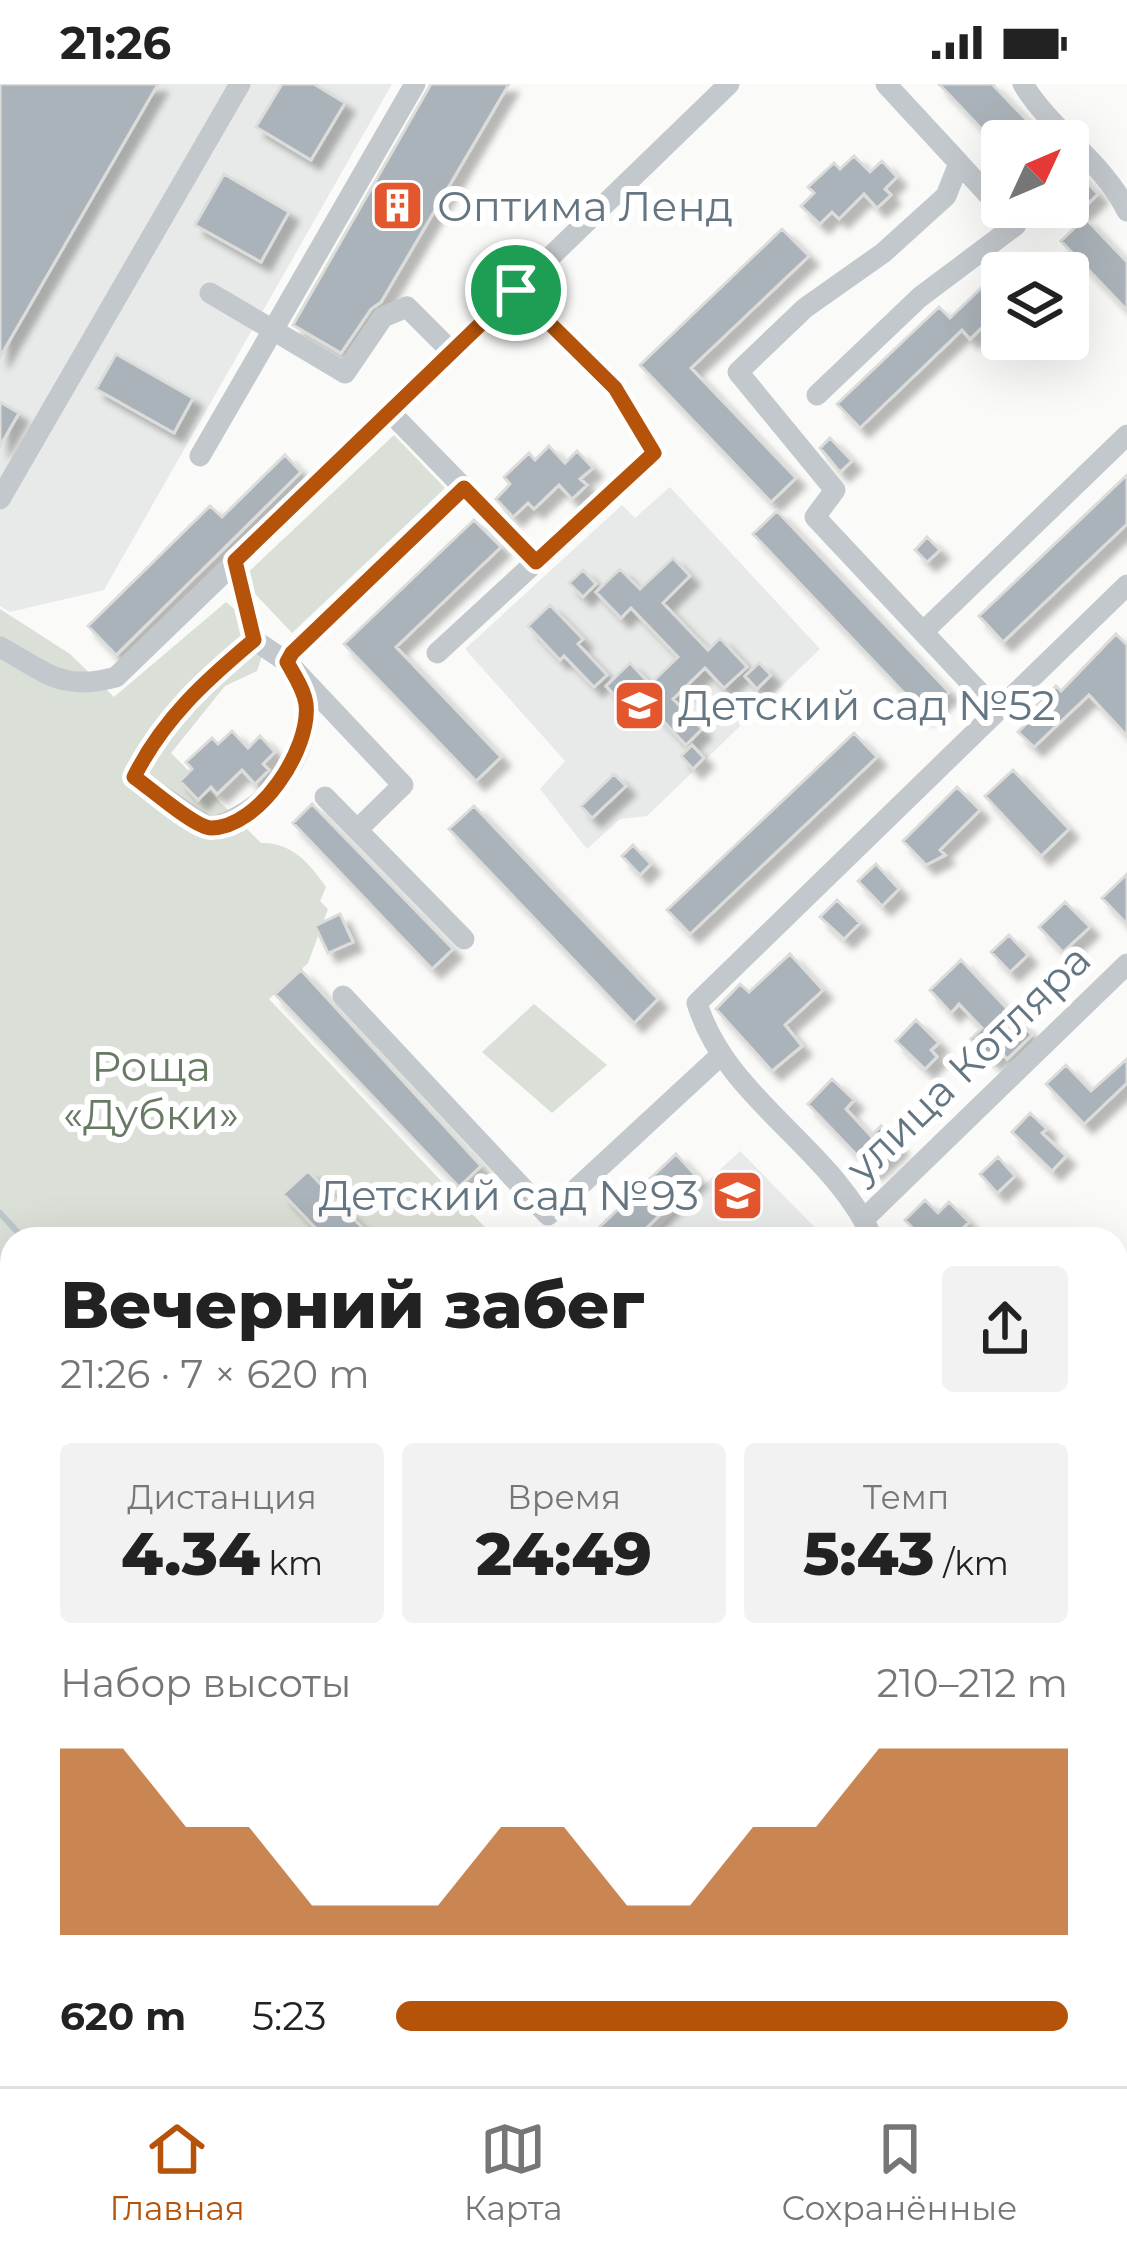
<!DOCTYPE html>
<html lang="ru">
<head>
<meta charset="utf-8">
<style>
  :root { --surface:#fff; --page:#f2f2f2; --text:#222; --muted:#767676; --line:#e0e0e0; --accent:#b45309 }
  body { margin:0; font-family:Montserrat,sans-serif; background:var(--page); color:var(--text); height:100vh; display:flex; flex-direction:column; font-size:45px; white-space:nowrap }
  * { box-sizing:border-box; margin:0 }
  p { font-size:39px; color:var(--muted) }
  .icon { flex:none; width:66px; height:66px; fill:none; stroke:currentColor; stroke-width:2; stroke-linecap:round; stroke-linejoin:round }
  .map { position:relative; flex:1; overflow:hidden }
  .panel { position:absolute; left:0px; top:1143px; width:1128px; height:861px; display:flex; flex-direction:column; background:var(--surface); border-radius:36px 36px 0 0; box-shadow:0 12px 48px #0002 }
  .panel>* { flex:none }
  .needle { width:78px; rotate:46deg }
  .buttons { position:absolute; left:981px; top:36px; display:grid; gap:24px }
  .buttons a { display:grid; place-items:center; width:108px; height:108px; border-radius:12px; background:var(--surface); box-shadow:0 12px 48px #0002; font-size:60px }
  .pin { position:absolute; display:grid; place-items:center; width:102px; height:102px; color:#fff; margin:-51px; border:6px solid #fff; border-radius:50%; box-shadow:0 3px 12px #0007 }
  .round { display:grid; place-items:center; flex:none; width:126px; height:126px; border-radius:12px; background:var(--page) }
  .headline { display:flex; align-items:center; justify-content:space-between; height:204px; padding:0 60px }
  h1 { font-size:66px; font-weight:800; line-height:90px }
  .stats { display:grid; grid-template-columns:repeat(3,1fr); gap:18px; height:204px; padding:12px 60px }
  .stats div { display:grid; align-content:center; border-radius:12px; background:var(--page); text-align:center }
  .stats b { font-size:60px; font-weight:800 }
  .stats small { font-size:33px; font-weight:400 }
  .stats p { font-size:33px }
  .chart { height:336px; padding:24px 60px }
  .chart p { display:flex; justify-content:space-between }
  .chart svg { width:100%; height:216px; margin-top:12px; fill:var(--accent); opacity:.7 }
  ul { padding:0 60px; list-style:none; font-size:39px }
  li { display:grid; grid-template-columns:192px 144px 1fr; align-items:center; height:90px }
  li i { height:30px; border-radius:15px; background:var(--accent) }
  .status { display:flex; justify-content:space-between; align-items:center; height:84px; padding:0 60px; background:var(--surface); direction:ltr }
  .status svg { height:33px; fill:currentColor }
  .dock { display:flex; justify-content:space-around; align-items:center; height:168px; border-top:3px solid var(--line); background:var(--surface); font-size:33px; color:var(--muted) }
  .dock a { display:grid; justify-items:center; gap:6px }
  .dock .current { color:var(--accent) }
  .map>svg:first-child { display:block }
</style>
</head>
<body>
<div class="status"><b>21:26</b><svg viewBox="0 0 49 12"><path d="M0 12V9h3v3zM5 12V6h3v6zM10 12V3h3v9zM15 12V0h3v12zM26 1h20v11H26zM47 4h2v5h-2z"/></svg></div>
<div class="map">
<svg width="1127" height="2002" viewBox="0 0 1127 2002">
  <defs>
    <filter id="shadow"><feDropShadow dx="9" dy="9" stdDeviation="3" flood-color="#0004"/></filter>
  </defs>
  <rect width="100%" height="100%" fill="#fafaf8"/>
  <!-- built -->
  <path fill="#e8e9e9" d="M0 0H392L104 506 10 528 0 522Z
    M670 403 820 565 647 732 620 735 587 765 540 705 565 677 465 565 622 421 635 434Z
    M740 1067 826 1155H646Z"/>
  <!-- green -->
  <path fill="#dadfd7" d="M394 351 445 404 292 549 241 495Z
    M226 518 239 529 262 572 257 587 225 602 171 669 261 759C292 758 310 780 326 803L320 817 328 825 308 879 269 915 496 1155H12V1331L0 1338V525L70 570 114 613Z
    M534 920 607 981 552 1029 482 968Z
    M12 1388V1828L0 1809V1396Z"/>
  <g fill="none" stroke-linecap="round" stroke-linejoin="round">
    <!-- stream -->
    <path stroke="#bbc7cb" stroke-width="6" d="M0 1129 24 1155"/>
  </g>
  <!-- building -->
  <path fill="#aab3b9" stroke="#dcdcda" stroke-width="3" filter="url(#shadow)" d="M0 0H158L0 273Z
    M282 0H314L345 19 311 76 256 43Z
    M431 0H509L381 218 371 225 341 269 293 241Z
    M939 0H992L1047 57H993Z
    M854 72 870 88 882 77 897 93 885 105 891 111 877 124 864 110 839 135 832 128 820 140 801 122 814 109 808 103 834 79 840 85Z
    M1068 79 1098 110 1068 139Z
    M224 90 289 128 261 178 195 141Z
    M1085 134 1127 178V226L1061 157Z
    M782 145 809 172 691 284 796 394 771 418 640 281Z
    M1002 184V224L970 255 962 246 860 344 837 320 939 223 950 234Z
    M116 270 193 314 174 349 96 305Z
    M0 318 19 329 0 362Z
    M830 354 852 377 840 388 820 364Z
    M549 362 565 379 577 367 593 384 580 395 587 401 572 415 559 401 534 425 528 419 513 433 496 415 510 400 504 393 529 369 535 376Z
    M285 371 301 388 116 571 88 542 210 422 222 433Z
    M1127 391V440L1003 558 979 532Z
    M777 427 949 608 925 631 753 450Z
    M474 436 501 463 396 563 501 673 476 697 344 560Z
    M927 453 940 466 927 478 915 466Z
    M673 474 690 492 663 519 708 566 720 554 747 583 724 604 705 584 673 615 702 645 686 661 644 617 632 629 606 602 630 579 650 600 678 573 631 524 621 534 596 508 620 485 640 505Z
    M583 486 596 500 583 513 569 499Z
    M550 521 583 555 578 560 607 591 594 603 564 572 560 576 528 542Z
    M1116 550 1127 561V652L1089 611 1034 663 1018 648 1041 625 1037 621 1056 602 1061 607Z
    M759 579 771 591 757 605 745 592Z
    M232 647 248 664 260 652 275 668 263 680 269 686 255 700 242 686 217 710 211 703 198 716 180 697 192 685 186 678 212 654 218 660Z
    M854 649 877 673 690 850 667 826Z
    M692 661 704 674 693 685 681 672Z
    M1013 686 1069 745 1041 772 985 712Z
    M614 690 626 702 592 734 581 722Z
    M957 703 980 726 940 766 945 771 926 781 903 757Z
    M312 720 453 865 432 885 293 739Z
    M474 722 658 915 634 939 449 745Z
    M633 761 651 780 640 791 622 772Z
    M876 780 899 805 882 822 858 797Z
    M1127 790V840L1102 814Z
    M837 816 860 839 844 855 820 833Z
    M1065 818 1090 843 1063 868 1039 843Z
    M340 830 353 858 328 869 315 842Z
    M1009 851 1028 871 1010 888 991 868Z
    M790 870 823 906 785 941 802 962 772 987 716 925 740 900 749 908Z
    M961 876 1032 951 1007 975 1001 968 992 977 971 955 982 944 959 920 951 929 930 906Z
    M301 886 481 1082 459 1103 275 910Z
    M916 936 939 959 931 966 937 973 925 985 896 957Z
    M1127 975V999L1084 1040 1046 1000 1066 981 1091 1007Z
    M832 995 854 1016 846 1025 871 1052 881 1042 899 1062 872 1087 808 1020Z
    M1030 1029 1047 1045 1042 1049 1066 1072 1052 1087 1012 1048Z
    M676 1070 698 1094 635 1155H587Z
    M998 1073 1015 1092 997 1109 980 1090Z
    M308 1087 373 1155H326L283 1110Z
    M925 1116 938 1129 949 1118 969 1138 952 1155H923L905 1136Z"/>
  <g fill="none" stroke-linecap="round" stroke-linejoin="round">
    <defs>
      <path id="major" d="M1116 1320 1127 1309
        M400 2002 411 1992"/>
    </defs>
    <!-- major casing -->
    <use href="#major" stroke="#b5babe" stroke-width="33"/>
    <!-- minor -->
    <path stroke="#c3c8cc" stroke-width="21" d="M415 0 273 246 345 289 383 233 407 223 452 268
      M886 0 959 79 946 112 883 169 805 224 738 288 835 406 815 433 997 627
      M1023 0C1051 47 1103 77 1127 127
      M817 311 920 213 1016 141 959 79
      M390 328 536 478
      M200 372 273 246 210 209
      M0 415 240 0
      M235 477 254 556 287 578 403 701 357 746
      M923 548 1127 351
      M254 556C205 598 163 635 134 693L210 744C260 730 310 680 306 623 305 607 295 592 287 578L292 569 464 403
      M0 563C46 588 62 608 116 593L729 0
      M437 569 654 369 615 304 516 206
      M325 713 464 855
      M343 912 548 1131 721 971
      M864 1135 1127 880
      M873 1155C833 1064 726 1015 697 919L1127 501
      M1116 1418 1127 1429
      M1116 1725 1127 1737
      M1116 1964 1127 1953
      M427 1992 438 2002
      M843 1992 853 2002
      M549 2002 561 1992
      M1076 2002 1087 1992"/>
    <!-- major -->
    <use href="#major" stroke="#fff" stroke-width="27"/>
  </g>
  <g fill="none" stroke-linecap="round" stroke-linejoin="round">
    <defs>
      <path id="route" d="M516 206 615 304 654 369 536 478 464 404 292 569 287 578C294 591 304 605 306 620 311 665 259 744 211 744 195 744 150 704 134 693 163 635 205 597 254 556L235 477Z"/>
    </defs>
    <!-- route casing -->
    <use href="#route" stroke="#fff" stroke-width="24"/>
    <!-- route -->
    <use href="#route" stroke="#b45309" stroke-width="15"/>
  </g>
  <!-- icons -->
  <defs>
    <symbol id="building-square" viewBox="-11 -11 22 22"><rect x="-9" y="-9" width="18" height="18" rx="4" fill="#e4572e" stroke="#fff"/><path d="M-4-6H4V6H1V3H-1V6H-4ZM-2.5-4.3h1.7v1.8h-1.7ZM.8-4.3h1.7v1.8H.8ZM-2.5-1h1.7V.8h-1.7ZM.8-1h1.7V.8H.8Z" fill="#fff"/></symbol>
    <symbol id="school-square" viewBox="-11 -11 22 22"><rect x="-9" y="-9" width="18" height="18" rx="4" fill="#e4572e" stroke="#fff"/><path d="M0-5L7-2L0 1L-7-2ZM-4 1L0 2.5L4 1V4Q0 6-4 4Z" fill="#fff"/></symbol>
  </defs>
  <g fill-rule="evenodd">
    <use href="#building-square" x="368" y="92" width="59" height="59"/>
    <use href="#school-square" x="610" y="592" width="59" height="59"/>
    <use href="#school-square" x="708" y="1082" width="59" height="59"/>
  </g>
  <g text-anchor="middle" dominant-baseline="central" stroke-width="12" stroke-linejoin="round" paint-order="stroke">
    <!-- poi labels -->
    <g font-size="42" fill="#657683" stroke="#fff" text-anchor="start">
      <text x="437" y="122">Оптима Ленд</text>
      <text x="678" y="621">Детский сад №52</text>
      <text x="699" y="1111" text-anchor="end">Детский сад №93</text>
    </g>
    <!-- street labels -->
    <g font-size="42" fill="#657683" stroke="#fff">
      <text transform="translate(968 979) rotate(-44)">улица Котляра</text>
    </g>
    <!-- park labels -->
    <g font-size="42" fill="#687a64" stroke="#fff">
      <text x="151" y="982">Роща<tspan x="151" dy="48">«Дубки»</tspan></text>
    </g>
  </g>
</svg>
<div class="buttons">
<a><svg class="needle" viewBox="-14 -14 28 28"><path d="M0-13l5 13h-10z" fill="#e53935"/><path d="M0 13l5-13h-10z" fill="#767676"/></svg></a>
<a><svg class="icon" aria-label="layers" viewBox="0 0 24 24"><path d="M12 4l9 5-9 5-9-5zM3 14l9 5 9-5"/></svg></a>
</div>
<div class="pin" style="left:516px;top:206px;background:#1e9e55"><svg class="icon" aria-label="arrive" viewBox="0 0 24 24"><path d="M6 21V4h12l-3 4 3 4H6"/></svg></div>
<section class="panel">
<div class="headline"><div><h1>Вечерний забег</h1><p>21:26 · 7 × 620 m</p></div><a class="round"><svg class="icon" aria-label="share" viewBox="0 0 24 24"><path d="M12 15V3M7 8l5-5 5 5M5 13v7h14v-7"/></svg></a></div>
<div class="stats">
<div><p>Дистанция</p><b>4.34<small> km</small></b></div>
<div><p>Время</p><b>24:49</b></div>
<div><p>Темп</p><b>5:43<small> /km</small></b></div>
</div>
<div class="chart"><p><span>Набор высоты</span>210–212 m</p>
<svg viewBox="0 0 160 44" preserveAspectRatio="none"><path d="M0 44V6L10 6L20 22L30 22L40 38L50 38L60 38L70 22L80 22L90 38L100 38L110 22L120 22L130 6L140 6L150 6L160 6V44z"/></svg>
</div>
<ul>
<li><b>620 m</b>5:23<i style="width:100%"></i></li>
</ul>
</section>
</div>
<nav class="dock">
<a class="current"><svg class="icon" aria-label="home" viewBox="0 0 24 24"><path d="M3 11l9-7 9 7M6 9v11h12V9"/></svg>Главная</a>
<a><svg class="icon" aria-label="map" viewBox="0 0 24 24"><path d="M3 6l6-2 6 2 6-2v14l-6 2-6-2-6 2zM9 4v14M15 6v14"/></svg>Карта</a>
<a><svg class="icon" aria-label="saved" viewBox="0 0 24 24"><path d="M7 4h10v16l-5-4-5 4z"/></svg>Сохранённые</a>
</nav>
</body>
</html>
